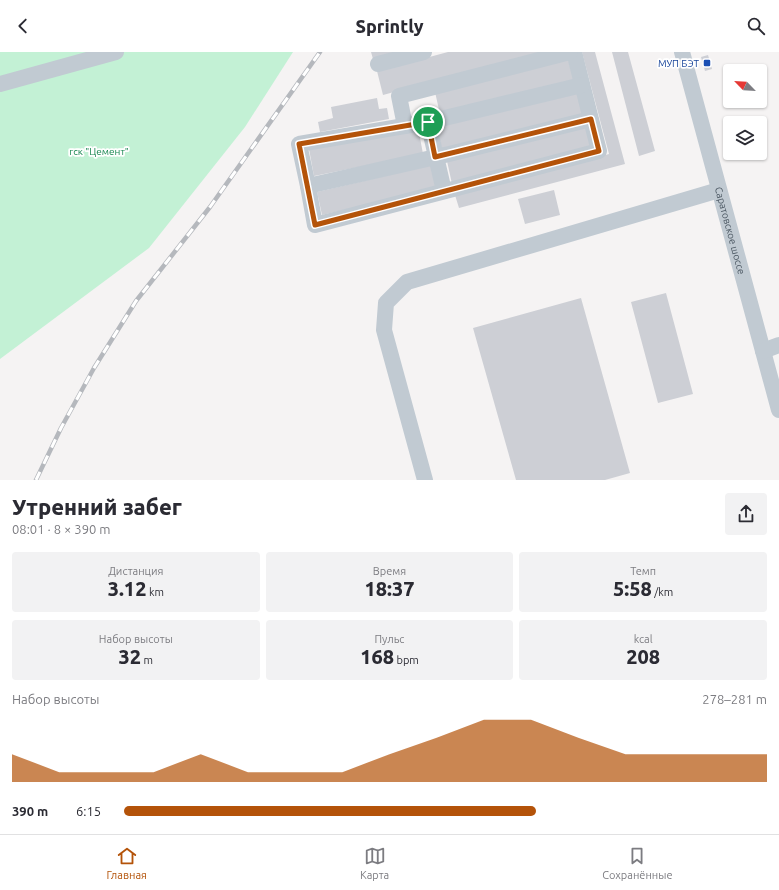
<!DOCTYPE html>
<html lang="ru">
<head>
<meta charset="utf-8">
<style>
  :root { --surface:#fff; --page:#f2f2f3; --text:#2b2b33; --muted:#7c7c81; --line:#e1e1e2; --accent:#b45309 }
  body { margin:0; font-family:Ubuntu,sans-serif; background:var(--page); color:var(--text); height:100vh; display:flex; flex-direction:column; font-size:15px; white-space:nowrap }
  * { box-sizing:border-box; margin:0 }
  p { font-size:13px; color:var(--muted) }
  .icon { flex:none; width:22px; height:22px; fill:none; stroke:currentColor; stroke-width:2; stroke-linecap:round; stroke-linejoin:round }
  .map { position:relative; height:428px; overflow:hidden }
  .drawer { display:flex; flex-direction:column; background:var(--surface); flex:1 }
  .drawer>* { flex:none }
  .needle { width:26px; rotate:295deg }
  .fabs { position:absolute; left:723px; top:12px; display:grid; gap:8px }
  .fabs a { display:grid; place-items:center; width:44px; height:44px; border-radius:4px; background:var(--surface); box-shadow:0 1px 3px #0004; font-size:20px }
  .pin { position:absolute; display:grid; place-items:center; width:34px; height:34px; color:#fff; margin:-17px; border:2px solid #fff; border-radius:50%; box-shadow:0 1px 4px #0007 }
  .round { display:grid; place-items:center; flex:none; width:42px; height:42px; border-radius:4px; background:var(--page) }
  .headline { display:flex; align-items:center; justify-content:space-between; height:68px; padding:0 12px }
  h1 { font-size:22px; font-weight:800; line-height:30px }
  .metrics { display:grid; grid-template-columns:repeat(3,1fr); gap:6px; height:68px; padding:4px 12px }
  .metrics div { display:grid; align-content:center; border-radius:4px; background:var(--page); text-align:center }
  .metrics b { font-size:20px; font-weight:800 }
  .metrics small { font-size:11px; font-weight:400 }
  .metrics p { font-size:11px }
  .chart { height:112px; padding:8px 12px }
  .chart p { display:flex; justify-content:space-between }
  .chart svg { width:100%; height:72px; margin-top:4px; fill:var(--accent); opacity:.7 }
  ul { padding:0 12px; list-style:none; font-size:13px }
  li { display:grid; grid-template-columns:64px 48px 1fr; align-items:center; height:30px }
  li i { height:10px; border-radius:5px; background:var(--accent) }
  header { display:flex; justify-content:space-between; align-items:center; height:52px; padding:0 12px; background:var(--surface); font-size:18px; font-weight:800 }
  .dock { display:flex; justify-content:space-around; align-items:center; height:56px; border-top:1px solid var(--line); background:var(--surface); font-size:11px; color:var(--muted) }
  .dock a { display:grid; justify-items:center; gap:2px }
  .dock .selected { color:var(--accent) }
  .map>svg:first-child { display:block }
</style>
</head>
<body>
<header><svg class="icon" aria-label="back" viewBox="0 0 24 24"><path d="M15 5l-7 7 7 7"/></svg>Sprintly<svg class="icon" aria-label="search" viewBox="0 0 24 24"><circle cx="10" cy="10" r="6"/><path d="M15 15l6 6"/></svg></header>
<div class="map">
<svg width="779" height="428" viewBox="0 0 779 428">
  <rect width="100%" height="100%" fill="#f5f3f3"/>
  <!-- green -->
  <path fill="#c3f1d5" d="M0 0H293L245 75 149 196 0 307Z"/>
  <!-- building -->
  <path fill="#cdcfd5" d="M371 0H398L373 7Z
    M448 0H541L383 43 377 19Z
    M582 0H595L625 112 459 156 455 143 609 102Z
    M612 0H628L655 99 639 104Z
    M708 3 712 17 705 19 701 5Z
    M568 7 574 29 440 62 435 40Z
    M580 40 586 63 442 98 437 75Z
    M377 46 379 57 387 56 389 67 320 80 318 70 333 66 331 55Z
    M587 74 592 97 452 132 447 109Z
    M418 75 423 102 314 124 309 97Z
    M431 113 436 136 322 163 317 140Z
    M554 138 560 163 525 172 518 147Z
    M666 241 693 342 658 351 631 250Z
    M581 246 630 421 605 428H516L473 276Z"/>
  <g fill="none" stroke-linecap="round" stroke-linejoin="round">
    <!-- minor -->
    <g stroke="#c1cad2" stroke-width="16">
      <path d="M574 0 599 99 315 173 308 134 449 102 591 67"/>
      <path id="s1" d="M682 0 779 358"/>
      <path d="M378 12 424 0"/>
      <path d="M0 32 116 0"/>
      <path d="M428 70 444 139"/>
      <path d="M405 74 399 44 570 0"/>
      <path d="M308 134 299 92 428 70 582 33"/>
      <path d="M763 299 779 293"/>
      <path d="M425 428 384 278 386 251 407 230 719 138"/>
    </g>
    <defs>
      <path id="rail" d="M36 428 61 376 94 316 136 249 210 155 320 0"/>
    </defs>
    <!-- rail casing -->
    <use href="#rail" stroke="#b5b8bd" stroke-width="4.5"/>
    <!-- rail -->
    <use href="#rail" stroke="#fff" stroke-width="3" stroke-dasharray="9" stroke-linecap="butt"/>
  </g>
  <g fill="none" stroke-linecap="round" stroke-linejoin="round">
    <defs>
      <path id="route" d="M591 67 599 99 315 173 299 92 428 70 435 105Z"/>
    </defs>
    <!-- route casing -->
    <use href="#route" stroke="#fff" stroke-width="8"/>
    <!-- route -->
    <use href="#route" stroke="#b45309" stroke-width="5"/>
  </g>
  <!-- markers -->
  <rect fill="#1a4fb4" stroke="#fff" stroke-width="1.5" x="703" y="7" width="8" height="8" rx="2"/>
  <g text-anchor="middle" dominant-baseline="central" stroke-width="3.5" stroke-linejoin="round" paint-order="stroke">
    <!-- transit labels -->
    <g font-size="10" fill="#164399" stroke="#fff" text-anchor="end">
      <text x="699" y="11">МУП БЭТ</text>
    </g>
    <!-- park labels -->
    <g font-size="10" fill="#17864f" stroke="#fff">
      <text x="99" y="99">гск "Цемент"</text>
    </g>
    <!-- street labels -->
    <g font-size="10" fill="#4a5661" stroke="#fff">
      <text stroke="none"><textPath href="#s1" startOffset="185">Саратовское шоссе</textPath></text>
    </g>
  </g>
</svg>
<div class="fabs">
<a><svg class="needle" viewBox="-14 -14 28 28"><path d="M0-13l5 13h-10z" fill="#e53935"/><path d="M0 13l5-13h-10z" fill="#7c7c81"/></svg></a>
<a><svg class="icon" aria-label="layers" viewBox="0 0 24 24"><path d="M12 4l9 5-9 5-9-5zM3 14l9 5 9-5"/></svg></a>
</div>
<div class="pin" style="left:428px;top:70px;background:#1e9e55"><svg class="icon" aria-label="arrive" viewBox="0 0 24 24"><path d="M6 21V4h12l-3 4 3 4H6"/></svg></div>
</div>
<section class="drawer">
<div class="headline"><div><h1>Утренний забег</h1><p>08:01 · 8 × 390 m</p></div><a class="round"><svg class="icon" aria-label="share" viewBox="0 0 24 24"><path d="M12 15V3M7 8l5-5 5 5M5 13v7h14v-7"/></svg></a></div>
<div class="metrics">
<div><p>Дистанция</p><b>3.12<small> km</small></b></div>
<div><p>Время</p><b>18:37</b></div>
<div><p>Темп</p><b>5:58<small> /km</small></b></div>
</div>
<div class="metrics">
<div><p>Набор высоты</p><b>32<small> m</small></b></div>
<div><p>Пульс</p><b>168<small> bpm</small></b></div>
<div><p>kcal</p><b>208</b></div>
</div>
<div class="chart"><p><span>Набор высоты</span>278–281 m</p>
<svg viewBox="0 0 160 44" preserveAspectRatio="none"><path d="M0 44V27L10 38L20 38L30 38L40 27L50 38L60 38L70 38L80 27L90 17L100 6L110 6L120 17L130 27L140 27L150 27L160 27V44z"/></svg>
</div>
<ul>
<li><b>390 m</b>6:15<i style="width:64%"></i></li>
</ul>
</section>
<nav class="dock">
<a class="selected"><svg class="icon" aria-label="home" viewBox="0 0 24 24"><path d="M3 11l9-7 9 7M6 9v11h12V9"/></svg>Главная</a>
<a><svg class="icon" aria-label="map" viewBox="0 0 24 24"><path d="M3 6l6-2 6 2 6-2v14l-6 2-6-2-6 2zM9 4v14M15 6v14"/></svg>Карта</a>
<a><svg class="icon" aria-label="saved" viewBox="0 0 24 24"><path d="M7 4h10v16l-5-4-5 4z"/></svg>Сохранённые</a>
</nav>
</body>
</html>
